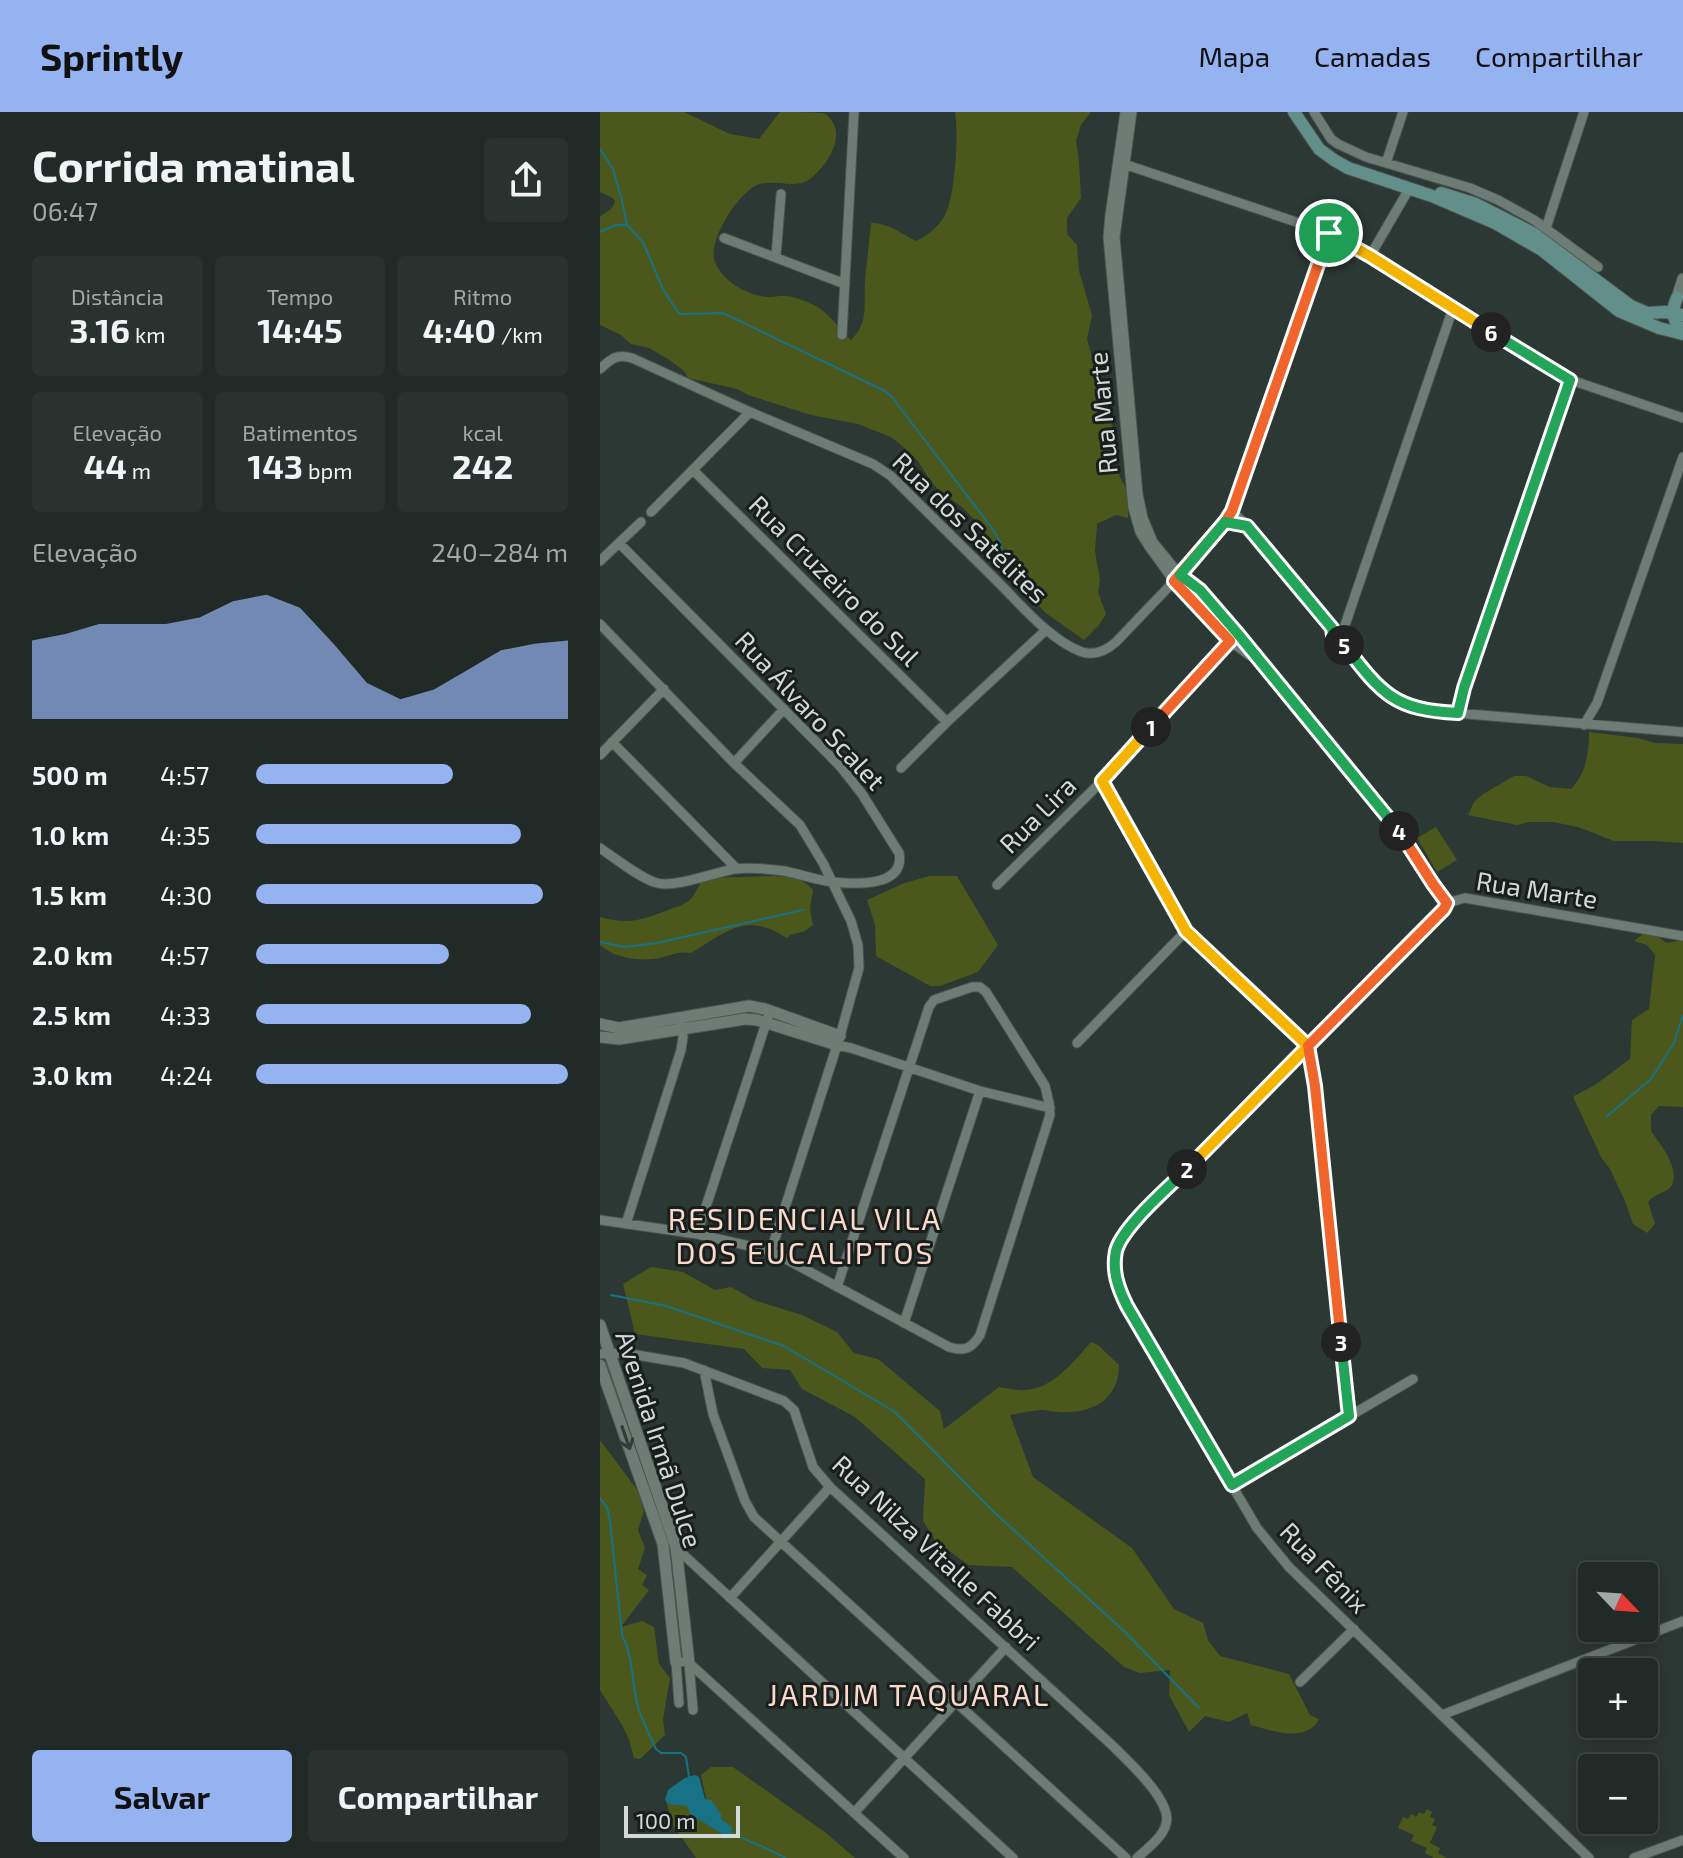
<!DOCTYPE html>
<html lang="pt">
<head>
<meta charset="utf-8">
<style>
  :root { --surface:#212a26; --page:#29322e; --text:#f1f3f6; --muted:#a2a7a7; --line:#3e4643; --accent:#95b2f1 }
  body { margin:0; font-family:"Exo 2",sans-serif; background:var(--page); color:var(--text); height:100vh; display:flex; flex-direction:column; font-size:30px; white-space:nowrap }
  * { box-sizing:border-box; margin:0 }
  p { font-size:26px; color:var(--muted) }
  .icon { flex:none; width:44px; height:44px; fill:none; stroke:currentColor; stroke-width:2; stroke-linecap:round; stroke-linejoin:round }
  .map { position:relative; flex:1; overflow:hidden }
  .details { display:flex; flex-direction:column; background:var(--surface); width:600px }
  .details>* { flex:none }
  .needle { width:52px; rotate:115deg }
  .tools { position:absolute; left:978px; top:1450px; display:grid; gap:16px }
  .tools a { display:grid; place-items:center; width:80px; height:80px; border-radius:8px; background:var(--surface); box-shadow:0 4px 20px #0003,0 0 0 2px var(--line); font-size:40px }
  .scale { position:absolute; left:24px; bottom:20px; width:116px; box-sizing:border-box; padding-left:8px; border:4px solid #d2dad7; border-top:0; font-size:22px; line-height:28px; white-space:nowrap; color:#d2dad7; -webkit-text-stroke:6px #191e1c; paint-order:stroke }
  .pin { position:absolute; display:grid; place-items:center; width:68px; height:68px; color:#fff; margin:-34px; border:4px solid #fff; border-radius:50%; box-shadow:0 2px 8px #0007 }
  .km { position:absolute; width:40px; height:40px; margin:-20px; border-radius:50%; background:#222; color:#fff; font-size:22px; line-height:40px; text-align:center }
  .round { display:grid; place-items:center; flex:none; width:84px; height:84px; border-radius:8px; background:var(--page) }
  .headline { display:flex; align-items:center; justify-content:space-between; height:136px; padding:0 32px }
  h1 { font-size:44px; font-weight:700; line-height:60px }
  .figures { display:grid; grid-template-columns:repeat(3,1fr); gap:12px; height:136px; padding:8px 32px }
  .figures div { display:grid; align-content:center; border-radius:8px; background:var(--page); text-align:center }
  .figures b { font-size:34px; font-weight:700 }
  .figures small { font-size:22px; font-weight:400 }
  .figures p { font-size:22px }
  .chart { height:224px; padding:16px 32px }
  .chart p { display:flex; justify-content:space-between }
  .chart svg { width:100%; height:144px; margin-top:8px; fill:var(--accent); opacity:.7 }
  .action { display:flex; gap:16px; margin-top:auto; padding:16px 32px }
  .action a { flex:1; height:92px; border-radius:8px; background:var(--accent); color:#111; font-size:32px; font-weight:700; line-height:92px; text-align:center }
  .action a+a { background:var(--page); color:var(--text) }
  ul { padding:0 32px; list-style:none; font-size:26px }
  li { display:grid; grid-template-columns:128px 96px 1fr; align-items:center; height:60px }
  li i { height:20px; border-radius:10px; background:var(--accent) }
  header { display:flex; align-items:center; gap:48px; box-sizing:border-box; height:112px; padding:0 40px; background:var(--accent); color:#111 }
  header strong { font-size:38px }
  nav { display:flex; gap:44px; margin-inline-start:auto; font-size:28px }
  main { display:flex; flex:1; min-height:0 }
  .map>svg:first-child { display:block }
</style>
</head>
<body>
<header>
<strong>Sprintly</strong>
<nav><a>Mapa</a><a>Camadas</a><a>Compartilhar</a></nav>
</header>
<main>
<section class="details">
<div class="headline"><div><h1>Corrida matinal</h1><p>06:47</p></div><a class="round"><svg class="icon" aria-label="share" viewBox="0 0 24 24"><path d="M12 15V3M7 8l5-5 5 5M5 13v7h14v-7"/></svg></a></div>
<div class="figures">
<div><p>Distância</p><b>3.16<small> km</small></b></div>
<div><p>Tempo</p><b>14:45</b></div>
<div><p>Ritmo</p><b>4:40<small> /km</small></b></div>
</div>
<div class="figures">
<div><p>Elevação</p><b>44<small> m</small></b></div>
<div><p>Batimentos</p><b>143<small> bpm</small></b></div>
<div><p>kcal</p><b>242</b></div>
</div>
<div class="chart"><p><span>Elevação</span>240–284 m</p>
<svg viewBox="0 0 160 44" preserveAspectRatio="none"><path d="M0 44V20L10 18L20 15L30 15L40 15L50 13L60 8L70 6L80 10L90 21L100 33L110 38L120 35L130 29L140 23L150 21L160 20V44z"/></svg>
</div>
<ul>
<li><b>500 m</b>4:57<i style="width:63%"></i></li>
<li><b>1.0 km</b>4:35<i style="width:85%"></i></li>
<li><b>1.5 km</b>4:30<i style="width:92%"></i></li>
<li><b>2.0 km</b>4:57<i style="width:62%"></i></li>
<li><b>2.5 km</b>4:33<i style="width:88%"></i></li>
<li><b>3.0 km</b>4:24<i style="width:100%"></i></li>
</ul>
<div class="action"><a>Salvar</a><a>Compartilhar</a></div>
</section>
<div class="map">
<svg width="1083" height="1746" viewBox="0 0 1083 1746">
  <rect width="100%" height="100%" fill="#2c3833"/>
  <!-- green -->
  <path fill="#4c571c" d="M0 0H84L130 22 159 27 180 0C191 0 213 0 223 1 227 2 229 5 232 9 245 27 225 56 210 67 195 78 174 66 157 73 137 82 107 130 115 150 123 170 148 184 169 185 175 185 181 183 187 184 196 185 208 190 216 194 227 200 241 218 251 228 270 209 263 191 265 168 267 149 269 130 271 111 287 110 302 122 316 129 327 124 337 116 344 105 355 87 359 21 355 0H491L481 13 476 29 479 50 481 86 467 106V122L477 133 479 159 492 203 487 227 513 318 512 350 529 382 528 406 516 403 497 412 495 439 500 468 498 480 506 502 499 513 484 528 447 502 404 461 391 453 386 421 379 412 362 395 339 378 331 370 318 349 301 333 291 325 258 312 211 303 148 283 137 277 88 266 84 259 71 249 49 236 31 232 21 223 0 213V104C6 101 14 96 15 89L13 86 0 80Z
    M989 620 1038 626 1055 631 1083 632V731L1051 729H1014L978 715 953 710H929L917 713 868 703 874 690 883 682 914 664H926L950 675 971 677C986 662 989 640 989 620Z
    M836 715 857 748 837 760 817 726Z
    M175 764C192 765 202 765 213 778L210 797 213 813 205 819 190 823 187 826C180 822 172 817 163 815 136 807 114 828 91 841 76 839 69 845 54 847 36 849 13 845 0 833V805C28 813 42 808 68 798 76 795 85 793 91 787 97 780 98 772 105 766Z
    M329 764H357L398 833 378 860 340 874H330L276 844 275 813 267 788 302 772Z
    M1048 818 1067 831 1083 828V995L1059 994 1051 1003V1019C1061 1033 1083 1060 1070 1076 1062 1082 1056 1081 1048 1090L1055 1112 1047 1121 1033 1112 1025 1089 1010 1057 1002 1047 974 987V984L995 973 1030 947 1032 908 1049 897 1055 843 1047 833 1034 829Z
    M51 1155 83 1160 115 1178 131 1175 154 1188 202 1203 237 1220 254 1241 278 1247 340 1299 344 1317 399 1275C407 1276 417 1279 425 1278 453 1277 474 1249 491 1230L498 1233 519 1253C519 1288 492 1302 459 1300 453 1300 447 1298 441 1298 431 1299 420 1301 410 1303L433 1365 532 1436 574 1497 603 1511 608 1528 620 1544 689 1562 710 1603 719 1607C707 1632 670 1618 651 1613L647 1601 629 1610 605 1604 589 1620 569 1583 570 1558 540 1561 524 1555 412 1455 368 1453 335 1428 323 1409 325 1367 255 1305 202 1277 190 1258 162 1256 144 1237 35 1222 23 1172Z
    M0 1328 38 1379 44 1399 38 1418 45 1436 38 1457 47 1463 42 1473 49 1478 21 1515 42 1509 54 1515 59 1552 70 1566 63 1607 65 1623 40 1647 34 1646 29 1627 22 1613 0 1578Z
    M111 1655H133L226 1721 255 1746H96L73 1713 65 1686 109 1701 101 1663Z
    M827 1697 832 1700 830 1705 835 1707 832 1713 837 1715 830 1731 840 1736 838 1741 847 1746H834L825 1741 827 1736 811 1729 814 1723 798 1716 803 1705 808 1707 811 1702 816 1705 819 1700 824 1702Z"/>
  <!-- water -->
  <path fill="#187286" d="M95 1663 99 1665 105 1687 111 1688 121 1702V1707L132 1715 130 1726 124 1727 120 1720C109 1716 103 1707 92 1705L87 1694 69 1692 65 1688 68 1678 85 1666Z"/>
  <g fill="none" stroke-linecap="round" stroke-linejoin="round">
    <!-- stream -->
    <path stroke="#187286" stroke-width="2" d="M0 37 13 57 22 89 27 113 43 130 63 177 79 202 123 201 285 279 292 285 394 419 401 432 402 451
      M0 120 16 113H26
      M0 830 24 835 57 831 203 798
      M1006 1005 1051 967 1074 931 1083 903
      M11 1183 66 1194 184 1234 295 1300 393 1399 525 1520 599 1596
      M0 1386 7 1395 10 1409 22 1523C34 1547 31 1566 37 1591 41 1607 49 1622 56 1637L61 1641H81L86 1645 89 1665
      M130 1720C148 1730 167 1735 185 1746"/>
    <defs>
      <path id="minor" d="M525 0 510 103 508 125 533 396 540 420 548 433 574 469 630 529 649 543
        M532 0 515 125 538 382 543 406 553 430 580 463 600 478 638 522 798 717 833 772 847 791
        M714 0 731 27 738 32 766 45 870 76 898 88 934 108 998 155
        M518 50 729 121 770 144 965 266 1083 306
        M786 51 803 0
        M946 116 984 0
        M124 126 245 172
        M176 144 181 82
        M770 144 809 77
        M242 223 254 0
        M0 257C12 246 16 242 32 246L150 300 273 352 291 364C326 399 362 434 397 469 420 492 452 530 482 540 495 544 507 538 516 530L580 463 625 410 632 399 729 121
        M93 358 347 610
        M632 399 647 414 732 516
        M51 400 150 300
        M0 449 41 410
        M0 512 134 651 200 713 223 751 251 809 258 833 259 856 240 924 171 1139
        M744 516 853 196
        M738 525C761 555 782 586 820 598L1083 620
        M858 601 864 576 970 268
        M984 613 997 591 1083 345
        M12 630 137 757
        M0 643 64 577
        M134 651 184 597
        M301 656 347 610 446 518
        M502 669 586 819 708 934 715 974 749 1304
        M0 736C15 746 41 767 57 771 75 776 115 760 135 757 150 755 169 757 184 759 200 762 216 768 232 770 253 772 306 776 299 741L262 682 240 654 19 431
        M397 773 502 669 633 527
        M847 791 844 797 536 1108C510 1140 508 1158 527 1194L657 1416 689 1455 989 1746
        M847 791 865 786 1083 824
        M477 931 586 819
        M237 933 251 936 380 979 450 996
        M0 1108 97 1122 171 1139 349 1235C365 1240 372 1236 380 1223L450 1003 449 991 445 974 386 880 380 875H372L334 888 329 895 237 1175
        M26 1112 81 938 83 925 81 913
        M97 1122 170 899
        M304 1211 380 979
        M0 1242 25 1241 84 1251 184 1289 194 1298 213 1355 230 1375 514 1635C529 1650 573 1690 566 1712 563 1725 547 1737 537 1746
        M104 1258 113 1302 145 1389 154 1405 526 1746
        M632 1373 813 1267
        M75 1435 413 1746
        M130 1486 230 1375
        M89 1551 304 1746
        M89 1551 93 1598
        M700 1570 754 1517
        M79 1591 76 1550H81
        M842 1603 1083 1509
        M254 1701 406 1535
        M1034 1746 1083 1728"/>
      <path id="tertiary" d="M1077 186 1083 167
        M0 912 19 916 31 914 149 894 165 897 240 924
        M0 925 19 927 145 907 157 908 237 933
        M0 1213 76 1435 89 1551
        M0 1253 63 1432 76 1550"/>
      <path id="secondary" d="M694 0 719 37 734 48 748 56 832 84 895 111 942 138 1019 199 1059 216 1083 222
        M841 81 876 92 933 121 1031 194 1047 201 1065 200 1083 203
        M1077 186C1070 201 1074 208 1082 221"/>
    </defs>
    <!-- minor casing -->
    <use href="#minor" stroke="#495450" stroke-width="11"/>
    <!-- tertiary casing -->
    <use href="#tertiary" stroke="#495450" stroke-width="13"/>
    <!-- secondary casing -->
    <use href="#secondary" stroke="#495450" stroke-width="14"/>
    <!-- minor -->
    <use href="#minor" stroke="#6e7c76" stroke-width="9"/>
    <!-- tertiary -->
    <use href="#tertiary" stroke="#6e7c76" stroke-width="11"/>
    <!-- secondary -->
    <use href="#secondary" stroke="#638f8a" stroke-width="12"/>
  </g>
  <!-- one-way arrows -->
  <defs><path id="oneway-shaft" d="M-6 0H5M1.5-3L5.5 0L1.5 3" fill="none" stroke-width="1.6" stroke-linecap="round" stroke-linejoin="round" transform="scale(2)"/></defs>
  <use stroke="#333a37" href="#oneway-shaft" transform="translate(26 1326) rotate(71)"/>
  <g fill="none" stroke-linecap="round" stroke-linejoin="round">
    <defs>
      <path id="split-1" d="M551 615 630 529 574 469 625 410 632 399 729 121"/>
      <path id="split-2" d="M551 615 502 669 586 819 708 934 587 1057"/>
      <path id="split-3" d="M587 1057C569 1075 522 1115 516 1139 512 1159 518 1176 527 1194L632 1373 749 1304 741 1230"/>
      <path id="split-4" d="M741 1230 715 974 708 934 844 797 847 791 833 772 799 719"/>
      <path id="split-5" d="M744 533 738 525 733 523 732 516 647 414 625 410 580 463 600 478 638 522 799 719"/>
      <path id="split-6" d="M744 533C782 582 794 598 858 601L864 576 970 268 891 220"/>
      <path id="split-7" d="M729 121 770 144 891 220"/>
    </defs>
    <!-- split-1 casing -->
    <use href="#split-1" stroke="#fff" stroke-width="16"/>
    <!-- split-2 casing -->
    <use href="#split-2" stroke="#fff" stroke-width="16"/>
    <!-- split-3 casing -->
    <use href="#split-3" stroke="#fff" stroke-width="16"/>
    <!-- split-4 casing -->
    <use href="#split-4" stroke="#fff" stroke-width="16"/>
    <!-- split-5 casing -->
    <use href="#split-5" stroke="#fff" stroke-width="16"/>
    <!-- split-6 casing -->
    <use href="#split-6" stroke="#fff" stroke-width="16"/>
    <!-- split-7 casing -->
    <use href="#split-7" stroke="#fff" stroke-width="16"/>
    <!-- split-1 -->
    <use href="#split-1" stroke="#f0652b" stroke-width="10"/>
    <!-- split-2 -->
    <use href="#split-2" stroke="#f5b400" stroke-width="10"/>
    <!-- split-3 -->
    <use href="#split-3" stroke="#22a559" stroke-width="10"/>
    <!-- split-4 -->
    <use href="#split-4" stroke="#f0652b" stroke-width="10"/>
    <!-- split-5 -->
    <use href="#split-5" stroke="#22a559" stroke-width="10"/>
    <!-- split-6 -->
    <use href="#split-6" stroke="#22a559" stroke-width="10"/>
    <!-- split-7 -->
    <use href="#split-7" stroke="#f5b400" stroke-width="10"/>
  </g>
  <g text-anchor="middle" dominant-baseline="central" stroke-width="6" stroke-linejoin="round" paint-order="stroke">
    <!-- street labels -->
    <g font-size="26" fill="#d2dad7" stroke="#191e1c">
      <text transform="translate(502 301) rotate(-95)">Rua Marte</text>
      <text transform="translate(371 415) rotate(44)">Rua dos Satélites</text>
      <text transform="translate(235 468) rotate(45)">Rua Cruzeiro do Sul</text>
      <text transform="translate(211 598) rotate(47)">Rua Álvaro Scalet</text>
      <text transform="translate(437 702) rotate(-45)">Rua Lira</text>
      <text transform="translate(937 777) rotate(9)">Rua Marte</text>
      <text transform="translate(60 1327) rotate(72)">Avenida Irmã Dulce</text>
      <text transform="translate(337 1440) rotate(43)">Rua Nilza Vitalle Fabbri</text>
      <text transform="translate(725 1455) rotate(46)">Rua Fênix</text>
    </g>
    <!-- quarter labels -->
    <g font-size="30" letter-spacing="2" fill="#f9dacb" stroke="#191e1c">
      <text x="205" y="1106">RESIDENCIAL VILA<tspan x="205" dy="34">DOS EUCALIPTOS</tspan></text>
      <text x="309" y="1582">JARDIM TAQUARAL</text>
    </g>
  </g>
</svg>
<div class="tools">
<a><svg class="needle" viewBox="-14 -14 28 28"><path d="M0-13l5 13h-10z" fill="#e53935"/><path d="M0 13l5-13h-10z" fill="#a2a7a7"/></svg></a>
<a>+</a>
<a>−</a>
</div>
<div class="scale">100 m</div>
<div class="pin" style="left:729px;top:121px;background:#1e9e55"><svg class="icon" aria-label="arrive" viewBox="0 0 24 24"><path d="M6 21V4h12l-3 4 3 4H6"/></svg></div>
<b class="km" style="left:551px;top:615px">1</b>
<b class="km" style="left:587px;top:1057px">2</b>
<b class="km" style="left:741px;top:1230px">3</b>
<b class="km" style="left:799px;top:719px">4</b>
<b class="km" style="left:744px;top:533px">5</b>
<b class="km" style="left:891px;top:220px">6</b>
</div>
</main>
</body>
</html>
